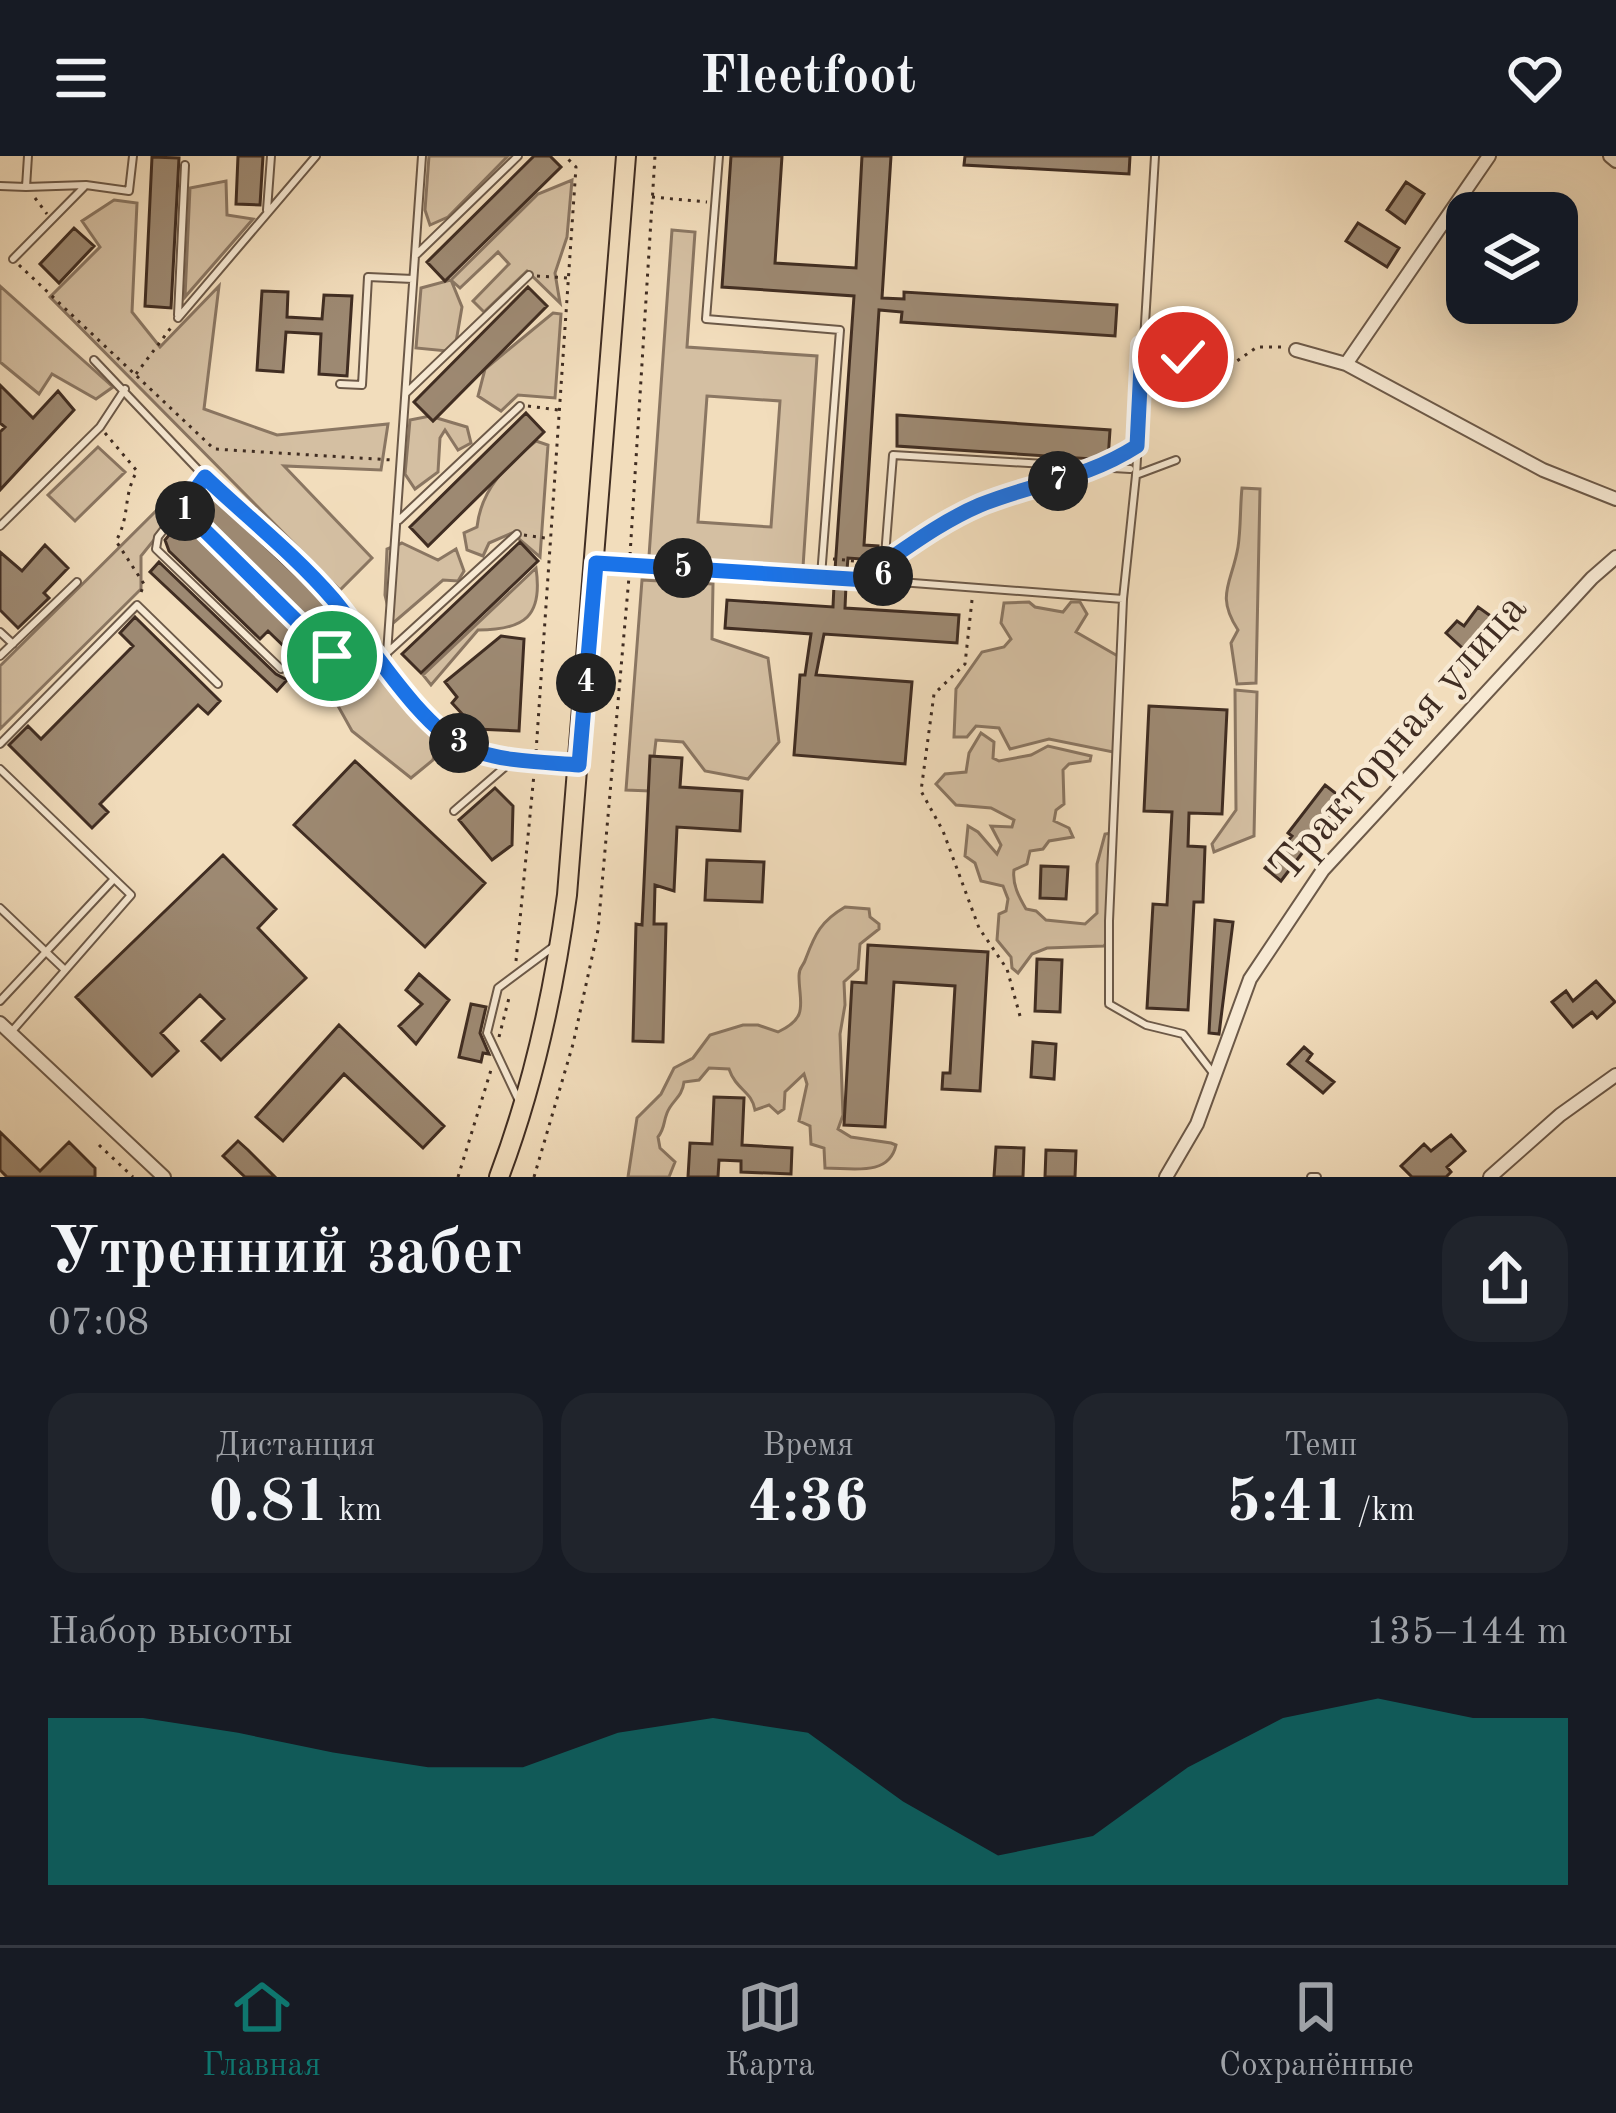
<!DOCTYPE html>
<html lang="ru">
<head>
<meta charset="utf-8">
<style>
  :root { --surface:#171b24; --page:#20242c; --text:#f1f3f6; --muted:#9ea1a6; --line:#363941; --accent:#0f766e }
  body { margin:0; font-family:"Old Standard TT",serif; background:var(--page); color:var(--text); height:100vh; display:flex; flex-direction:column; font-size:45px; white-space:nowrap }
  * { box-sizing:border-box; margin:0 }
  p { font-size:39px; color:var(--muted) }
  .icon { flex:none; width:66px; height:66px; fill:none; stroke:currentColor; stroke-width:2; stroke-linecap:round; stroke-linejoin:round }
  .map { position:relative; height:1021px; overflow:hidden }
  .drawer { display:flex; flex-direction:column; background:var(--surface); flex:1 }
  .drawer>* { flex:none }
  .buttons { position:absolute; left:1446px; top:36px; display:grid; gap:24px }
  .buttons a { display:grid; place-items:center; width:132px; height:132px; border-radius:24px; background:var(--surface); box-shadow:0 12px 48px #0002; font-size:60px }
  .pin { position:absolute; display:grid; place-items:center; width:102px; height:102px; color:#fff; margin:-51px; border:6px solid #fff; border-radius:50%; box-shadow:0 3px 12px #0007 }
  .km { position:absolute; width:60px; height:60px; margin:-30px; border-radius:50%; background:#222; color:#fff; font-size:33px; line-height:60px; text-align:center }
  .round { display:grid; place-items:center; flex:none; width:126px; height:126px; border-radius:36px; background:var(--page) }
  .overview { display:flex; align-items:center; justify-content:space-between; height:204px; padding:0 48px }
  h1 { font-size:66px; font-weight:600; line-height:90px }
  .figures { display:grid; grid-template-columns:repeat(3,1fr); gap:18px; height:204px; padding:12px 48px }
  .figures div { display:grid; align-content:center; border-radius:30px; background:var(--page); text-align:center }
  .figures b { font-size:60px; font-weight:600 }
  .figures small { font-size:33px; font-weight:400 }
  .figures p { font-size:33px }
  .chart { height:336px; padding:24px 48px }
  .chart p { display:flex; justify-content:space-between }
  .chart svg { width:100%; height:216px; margin-top:12px; fill:var(--accent); opacity:.7 }
  header { display:flex; justify-content:space-between; align-items:center; height:156px; padding:0 48px; background:var(--surface); font-size:54px; font-weight:600 }
  .menu { display:flex; justify-content:space-around; align-items:center; height:168px; border-top:3px solid var(--line); background:var(--surface); font-size:33px; color:var(--muted) }
  .menu a { display:grid; justify-items:center; gap:6px }
  .menu .current { color:var(--accent) }
  .map>svg:first-child { display:block }
</style>
</head>
<body>
<header><svg class="icon" aria-label="menu" viewBox="0 0 24 24"><path d="M4 6h16M4 12h16M4 18h16"/></svg>Fleetfoot<svg class="icon" aria-label="heart" viewBox="0 0 24 24"><path d="M12 20l-8-8c-3-5 5-10 8-4 3-6 11-1 8 4z"/></svg></header>
<div class="map">
<svg width="1616" height="1021" viewBox="0 0 1616 1021">
  <rect width="100%" height="100%" fill="#f2ddbc"/>
  <filter id="stains"><feTurbulence type="fractalNoise" baseFrequency=".00167" numOctaves="4"/><feColorMatrix values="0 0 0 0 .2 0 0 0 0 .09 0 0 0 0 .02 0 0 0 .5 -.17"/></filter>
  <radialGradient id="worn" r=".72"><stop offset=".6" stop-color="#630" stop-opacity="0"/><stop offset="1" stop-color="#630" stop-opacity=".3"/></radialGradient>
  <!-- green -->
  <path fill="#d4bfa2" stroke="#8a7662" stroke-width="3" fill-rule="evenodd" d="M429 0H508L448 61 430 69 425 54Z
    M572 24 567 81 555 117 560 147 527 115 484 156 473 145 509 108 498 96 460 132 451 124 462 151 456 186 447 195 416 192 421 132 451 124 538 38Z
    M226 25 227 59 253 63 185 141 190 32Z
    M114 44 137 47 132 156 160 191 219 130 204 253 277 279 388 268 381 314 284 310 372 402 340 434 50 141 100 91 82 65Z
    M672 74 695 76 687 191 817 200 803 411 649 400ZM707 240 780 245 771 371 698 366Z
    M0 130 113 231 96 243 52 218 39 238 0 206Z
    M553 157 561 158 555 242 518 239 501 255 478 240 485 213Z
    M430 260 467 271 471 287 458 294 445 274 440 282 438 316 415 333 405 318 410 264Z
    M536 285 548 289 540 401 512 377 489 387 483 400 467 394 464 377 477 371C481 333 507 308 536 285Z
    M98 291 125 316 75 365 48 339Z
    M1242 332 1260 333 1256 527 1237 528 1231 487 1238 474C1215 439 1232 427 1238 391 1241 372 1240 351 1242 332Z
    M169 342 178 354 141 400V433L0 573V510Z
    M402 387 438 404 456 393 464 415 458 425 443 424 392 468 385 439 387 393Z
    M536 412C543 460 525 474 478 474L431 529 423 519Z
    M642 424 713 428 712 483 768 502 779 586 748 623 705 615 683 586 656 584 650 635 626 634Z
    M1029 446 1035 451 1063 456 1071 446H1080L1087 458 1076 476 1123 503 1118 597 1049 583 1010 593 999 572 976 570 967 581H954L956 533 982 496 1004 491 1011 483 1001 467 1004 447Z
    M364 495 438 577 433 604 411 622 352 575 333 541 346 531V510Z
    M1235 534 1257 536 1254 680 1214 696 1212 688 1236 654Z
    M981 577 994 586 993 602 999 605 1031 599 1048 590 1091 600 1090 605 1069 608 1063 614 1064 648 1056 654 1054 665 1069 672 1073 681 1049 685 1043 693 1030 695 1027 708 1014 714C1012 728 1019 741 1026 753L1036 755 1046 764 1085 768 1097 757V708L1105 678 1112 677 1108 784 1104 790 1047 792 1032 798 1018 817 1012 812 1011 801 997 784 999 758 1006 755 1008 743 1003 730 981 725 975 707 965 700 968 670 978 676 997 698 1001 689 991 670 1012 671 1014 664 991 652 956 649 936 628 945 618 966 616 969 597Z
    M845 751 869 753 870 761 879 768V773L860 788 858 813 844 826 845 849 840 878 843 959 838 973 851 981 891 987 896 989C889 1021 852 1012 825 1012L824 992 811 988 810 970 799 965 807 928 804 918 785 936 784 953 778 957 769 949 755 954C752 935 736 934 729 913L709 912 699 924 684 926C682 942 672 944 667 957 663 967 665 972 658 981L660 992 675 1006 669 1021H628L637 962 661 938 674 912 693 902 710 879 743 869H758L778 876C810 861 799 847 799 820 799 810 803 812 806 802 815 778 821 765 845 751Z"/>
  <!-- building -->
  <path fill="#9d8972" stroke="#402d22" stroke-width="3" d="M238 0H263L260 49 236 48Z
    M534 0H550L561 11 445 125 427 106Z
    M731 0H782L775 107 856 112 862 0H891L882 142 904 143V136L1117 149 1115 180 901 166 902 156 879 154 864 389 878 390 877 404 848 402 847 414H835L854 140 722 131Z
    M965 0H1130L1129 18 964 9Z
    M152 1 179 2 171 152 145 150Z
    M1406 26 1424 38 1405 67 1387 54Z
    M1358 67 1399 92 1387 111 1346 85Z
    M74 72 94 90 59 127 40 108Z
    M528 131 547 150 433 265 414 246Z
    M262 135 288 136 287 161 322 163 324 139 352 140 347 220 319 218 321 178 286 176 283 216 257 214Z
    M0 229 33 262 58 235 74 254 0 334V276L5 271 0 267Z
    M526 257 544 276 428 390 410 371Z
    M897 259 1110 274 1108 304 897 290Z
    M205 333 320 442 356 486 339 500 191 351Z
    M182 363 342 518 328 533 268 475 260 483 169 395 165 384Z
    M520 386 538 405 421 517 402 498Z
    M45 389 68 412 44 437 49 442 18 472 0 454V396L22 415Z
    M159 406 276 518 287 524 277 535 150 416Z
    M834 429H846L845 452 959 459 957 487 824 478 816 519 912 526 905 608 794 599 800 519H805L811 478 725 472 727 444 833 451Z
    M1478 451 1495 463 1469 498 1446 477 1457 465 1464 470Z
    M135 461 220 545 208 558 198 549 100 648 108 656 92 672 9 589 28 570 41 583 133 490 120 477Z
    M501 480 524 483 519 575 476 573 452 547 457 541 445 526Z
    M1149 550 1227 554 1222 658 1189 657 1188 690 1205 691 1203 746H1194L1188 854 1147 852 1153 748 1167 749 1172 656 1144 655Z
    M650 600 682 602 680 631 742 635 740 675 677 671 674 735 655 729 654 768H666L663 886 633 885 636 768 642 769Z
    M355 605 485 727 425 791 294 669Z
    M1325 629 1343 643 1281 725 1265 712 1292 680 1288 677Z
    M495 632 513 650 512 689 492 704 459 664Z
    M223 699 276 753 258 772 306 822 221 904 202 885 224 863 200 839 161 877 178 895 152 920 76 841Z
    M707 704 764 706 762 746 705 744Z
    M1041 710 1068 711 1066 743 1040 742Z
    M1215 764 1233 766 1219 878 1209 877Z
    M868 789 988 796 980 935 942 933 943 917H950L955 830 894 826 885 971 844 969 852 826 866 827Z
    M1037 803 1062 804 1060 856 1035 855Z
    M419 818 449 844 416 888 399 870 422 848 406 834Z
    M1596 825 1615 846 1597 862 1592 856 1573 871 1552 846 1566 835 1573 845Z
    M471 848 486 851 480 877 489 898 483 897 481 906 459 901Z
    M339 869 444 970 423 992 344 918 283 985 256 961Z
    M1033 886 1056 888 1054 923 1031 921Z
    M1304 891 1312 898 1307 905 1334 926 1323 937 1288 908Z
    M714 941 744 942 742 989 792 992 791 1018 741 1016V1005L719 1004 718 1021H688L690 987 712 988Z
    M0 976 40 1015 69 986 95 1012V1021H7L0 1014Z
    M1451 979 1465 995 1447 1011 1451 1016 1446 1021H1412L1401 1010 1424 988 1431 995Z
    M238 985 248 994 275 1021H245L223 1000Z
    M996 991 1024 992 1023 1021H994Z
    M1046 994 1076 995 1075 1021H1045Z"/>
  <g fill="none" stroke-linecap="round" stroke-linejoin="round">
    <defs>
      <path id="lane" d="M422 0 386 512C409 538 433 576 465 591 497 607 541 606 576 609
        M1155 0 1136 319 1123 443 1109 765V848L1146 869 1183 878 1213 917
        M0 30 26 31 28 0
        M26 31 86 29 129 35 133 0
        M267 54 271 0
        M417 98 518 0
        M13 103 84 31
        M178 159 185 9
        M178 162 316 0
        M94 204 205 321 331 441 383 509
        M340 228 362 229 368 121 413 123
        M406 237 529 119
        M1136 319 1176 304
        M205 321 158 381 156 393 281 513
        M182 352 332 500
        M399 364 520 250
        M0 370 100 271 125 233
        M600 408 821 420 840 174 706 163 719 0
        M821 420 1123 443
        M883 425 893 299 1130 313
        M0 476 13 488
        M389 495 517 378
        M0 500 77 426
        M0 588 137 449 218 528
        M0 613 131 739 13 874
        M454 655 513 604
        M0 752 65 814
        M0 845 114 723
        M519 945 487 877 498 832 553 791
        M1311 1021H1317"/>
      <path id="street" d="M1610 0 1616 5
        M1296 194 1346 208 1543 314 1616 343
        M1346 208 1489 0
        M0 867 164 1021
        M1166 1021 1197 968 1250 823 1323 714 1592 422 1616 401
        M1490 1021 1560 959 1616 919"/>
      <path id="primary" d="M499 1021C533 931 554 835 567 739L626 0"/>
    </defs>
    <!-- lane casing -->
    <use href="#lane" stroke="#6c5948" stroke-width="10"/>
    <!-- street casing -->
    <use href="#street" stroke="#6c5948" stroke-width="16"/>
    <!-- primary casing -->
    <use href="#primary" stroke="#402d22" stroke-width="22"/>
    <!-- path -->
    <path stroke="#402d22" stroke-width="3" stroke-dasharray="3 6" stroke-linecap="butt" d="M652 41 707 46
      M35 42 47 58
      M19 109 214 293 392 304
      M537 120 568 122
      M1152 193 1227 212 1257 191H1283
      M136 218 173 169
      M528 250 558 254
      M105 277 137 315C122 342 131 358 116 385L144 428 140 439
      M524 379 545 382
      M630 399 655 0
      M895 400C958 356 998 342 1071 321
      M833 403 876 407
      M972 444 965 508 934 538 921 635 943 675 979 772 1007 813 1020 860
      M536 596 576 11 565 0
      M516 805 534 618
      M499 881 510 838
      M99 989 133 1021
      M458 1021 491 914
      M534 1021 573 888 598 774 629 421"/>
    <!-- lane -->
    <use href="#lane" stroke="#f7e9d3" stroke-width="6"/>
    <!-- street -->
    <use href="#street" stroke="#f7e9d3" stroke-width="12"/>
    <!-- primary -->
    <use href="#primary" stroke="#f2ddbc" stroke-width="18"/>
  </g>
  <g fill="none" stroke-linecap="round" stroke-linejoin="round">
    <defs>
      <path id="route" d="M332 500 182 352 205 321C247 361 295 399 333 443 366 482 422 575 469 593 504 606 543 606 579 609L596 407 883 425 884 407C916 385 945 364 980 349 1036 326 1084 324 1137 290L1142 190 1183 201"/>
    </defs>
    <!-- route casing -->
    <use href="#route" stroke="#fff" stroke-width="24"/>
    <!-- route -->
    <use href="#route" stroke="#1a73e8" stroke-width="15"/>
  </g>
  <g text-anchor="middle" dominant-baseline="central" stroke-width="9" stroke-linejoin="round" paint-order="stroke">
    <!-- street labels -->
    <g font-size="45" fill="#402d22" stroke="#f7e9d3">
      <text transform="translate(1400 583) rotate(-49)">Тракторная улица</text>
    </g>
  </g>
  <rect width="100%" height="100%" filter="url(#stains)"/>
  <rect width="100%" height="100%" fill="url(#worn)"/>
</svg>
<div class="buttons">
<a><svg class="icon" aria-label="layers" viewBox="0 0 24 24"><path d="M12 4l9 5-9 5-9-5zM3 14l9 5 9-5"/></svg></a>
</div>
<div class="pin" style="left:332px;top:500px;background:#1e9e55"><svg class="icon" aria-label="arrive" viewBox="0 0 24 24"><path d="M6 21V4h12l-3 4 3 4H6"/></svg></div>
<div class="pin" style="left:1183px;top:201px;background:#d93025"><svg class="icon" aria-label="check" viewBox="0 0 24 24"><path d="M5 12l5 5 9-10"/></svg></div>
<b class="km" style="left:185px;top:355px">1</b>
<b class="km" style="left:459px;top:587px">3</b>
<b class="km" style="left:586px;top:527px">4</b>
<b class="km" style="left:683px;top:412px">5</b>
<b class="km" style="left:883px;top:420px">6</b>
<b class="km" style="left:1058px;top:325px">7</b>
</div>
<section class="drawer">
<div class="overview"><div><h1>Утренний забег</h1><p>07:08</p></div><a class="round"><svg class="icon" aria-label="share" viewBox="0 0 24 24"><path d="M12 15V3M7 8l5-5 5 5M5 13v7h14v-7"/></svg></a></div>
<div class="figures">
<div><p>Дистанция</p><b>0.81<small> km</small></b></div>
<div><p>Время</p><b>4:36</b></div>
<div><p>Темп</p><b>5:41<small> /km</small></b></div>
</div>
<div class="chart"><p><span>Набор высоты</span>135–144 m</p>
<svg viewBox="0 0 160 44" preserveAspectRatio="none"><path d="M0 44V10L10 10L20 13L30 17L40 20L50 20L60 13L70 10L80 13L90 27L100 38L110 34L120 20L130 10L140 6L150 10L160 10V44z"/></svg>
</div>
</section>
<nav class="menu">
<a class="current"><svg class="icon" aria-label="home" viewBox="0 0 24 24"><path d="M3 11l9-7 9 7M6 9v11h12V9"/></svg>Главная</a>
<a><svg class="icon" aria-label="map" viewBox="0 0 24 24"><path d="M3 6l6-2 6 2 6-2v14l-6 2-6-2-6 2zM9 4v14M15 6v14"/></svg>Карта</a>
<a><svg class="icon" aria-label="saved" viewBox="0 0 24 24"><path d="M7 4h10v16l-5-4-5 4z"/></svg>Сохранённые</a>
</nav>
</body>
</html>
